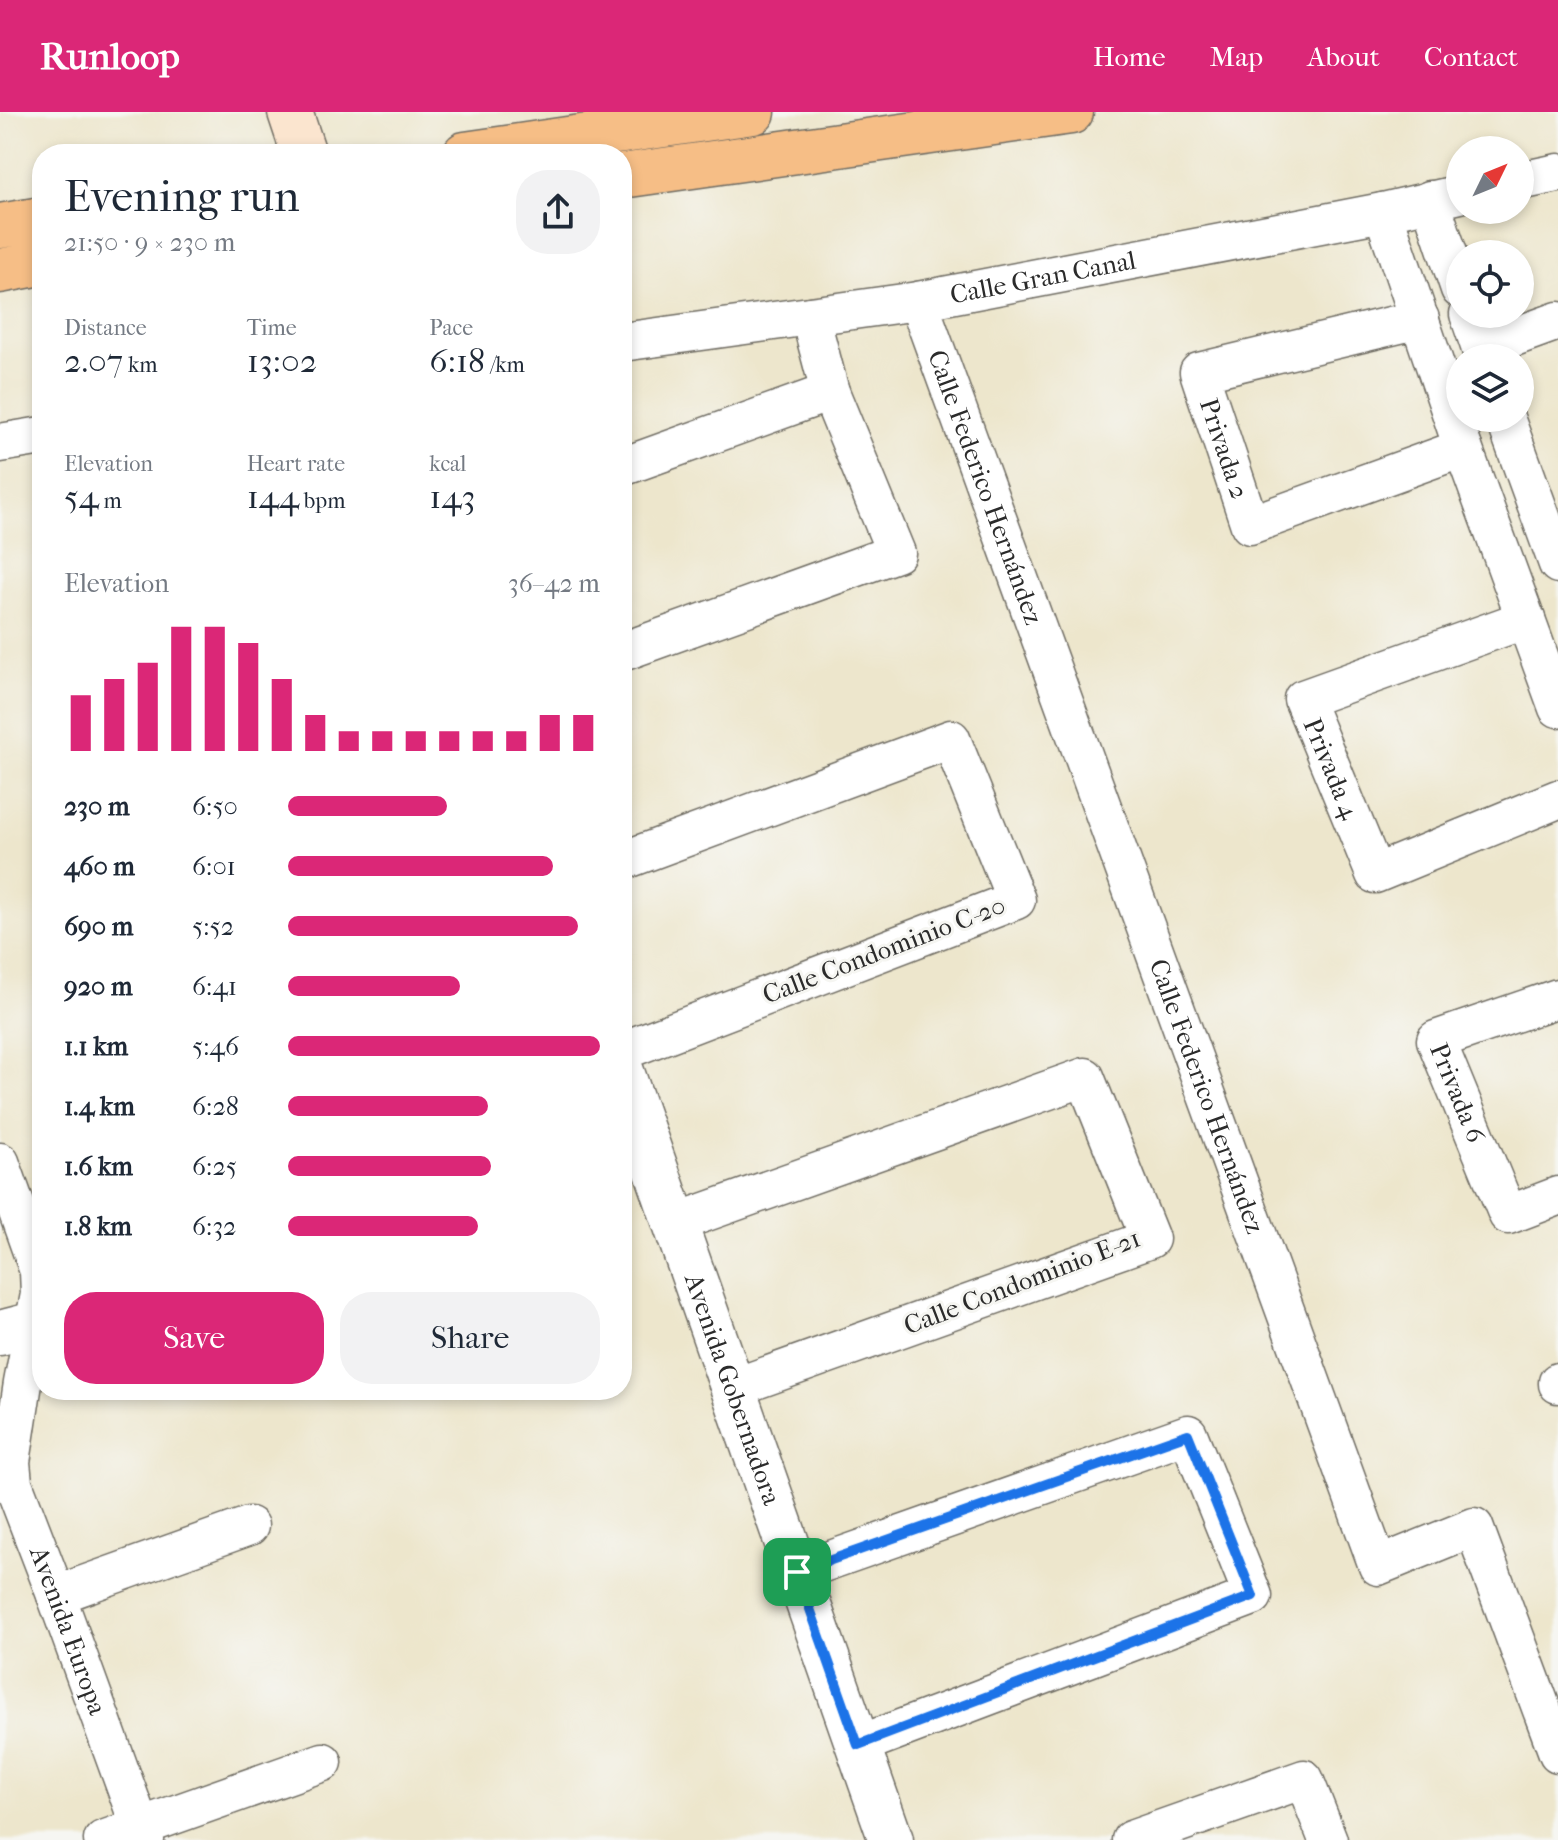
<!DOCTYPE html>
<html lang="en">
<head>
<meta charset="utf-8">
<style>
  :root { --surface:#fff; --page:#f2f2f3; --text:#1f2937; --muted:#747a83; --accent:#db2777 }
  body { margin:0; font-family:"IM FELL French Canon",serif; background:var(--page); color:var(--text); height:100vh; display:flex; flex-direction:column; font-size:30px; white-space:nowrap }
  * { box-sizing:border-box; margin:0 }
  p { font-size:26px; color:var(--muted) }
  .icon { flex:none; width:44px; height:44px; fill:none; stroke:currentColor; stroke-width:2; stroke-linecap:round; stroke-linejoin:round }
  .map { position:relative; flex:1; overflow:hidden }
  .drawer { position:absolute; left:32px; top:32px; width:600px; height:1256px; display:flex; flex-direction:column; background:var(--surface); border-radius:32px; box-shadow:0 4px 12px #0003 }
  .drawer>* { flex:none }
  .needle { width:52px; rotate:47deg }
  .controls { position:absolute; left:1446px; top:24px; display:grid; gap:16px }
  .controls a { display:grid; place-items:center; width:88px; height:88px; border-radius:50%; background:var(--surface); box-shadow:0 4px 12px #0003; font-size:40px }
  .pin { position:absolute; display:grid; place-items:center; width:68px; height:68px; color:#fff; margin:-34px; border-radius:16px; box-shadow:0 4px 12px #0006 }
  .round { display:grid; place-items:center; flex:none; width:84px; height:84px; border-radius:32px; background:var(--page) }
  .summary { display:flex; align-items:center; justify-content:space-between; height:136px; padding:0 32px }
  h1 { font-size:44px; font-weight:600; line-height:60px }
  .stats { display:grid; grid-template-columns:repeat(3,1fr); gap:12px; height:136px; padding:8px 32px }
  .stats div { display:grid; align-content:center }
  .stats b { font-size:34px; font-weight:600 }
  .stats small { font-size:22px; font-weight:400 }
  .stats p { font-size:22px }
  .chart { height:224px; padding:16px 32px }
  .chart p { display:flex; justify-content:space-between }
  .chart svg { width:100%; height:144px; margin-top:8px; stroke:var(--accent); stroke-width:6 }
  .action { display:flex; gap:16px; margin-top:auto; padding:16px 32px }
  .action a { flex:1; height:92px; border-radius:32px; background:var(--accent); color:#fff; font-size:32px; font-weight:600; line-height:92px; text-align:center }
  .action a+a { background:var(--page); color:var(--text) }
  ul { padding:0 32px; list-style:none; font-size:26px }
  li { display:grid; grid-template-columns:128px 96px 1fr; align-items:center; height:60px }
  li i { height:20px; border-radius:10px; background:var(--accent) }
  header { display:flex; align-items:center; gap:48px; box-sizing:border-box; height:112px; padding:0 40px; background:var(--accent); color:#fff }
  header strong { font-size:38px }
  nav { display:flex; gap:44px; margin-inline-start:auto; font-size:28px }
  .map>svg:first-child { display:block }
</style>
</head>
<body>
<header>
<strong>Runloop</strong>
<nav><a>Home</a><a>Map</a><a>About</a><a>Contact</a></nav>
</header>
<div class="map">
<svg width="1558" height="1728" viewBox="0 0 1558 1728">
  <rect width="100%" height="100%" fill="#f6f6f2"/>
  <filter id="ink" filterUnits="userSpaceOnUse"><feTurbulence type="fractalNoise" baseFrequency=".0125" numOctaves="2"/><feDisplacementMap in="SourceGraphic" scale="16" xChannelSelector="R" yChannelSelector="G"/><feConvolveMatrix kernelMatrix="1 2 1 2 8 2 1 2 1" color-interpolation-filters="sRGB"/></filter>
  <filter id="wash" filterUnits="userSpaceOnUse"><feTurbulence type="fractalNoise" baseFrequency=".006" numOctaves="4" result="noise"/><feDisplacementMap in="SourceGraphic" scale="32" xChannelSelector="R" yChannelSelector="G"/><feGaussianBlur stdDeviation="1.8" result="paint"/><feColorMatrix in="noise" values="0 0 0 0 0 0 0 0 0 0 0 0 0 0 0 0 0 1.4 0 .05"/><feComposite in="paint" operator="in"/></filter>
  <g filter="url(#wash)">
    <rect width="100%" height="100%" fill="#ede6cc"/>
  </g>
  <g filter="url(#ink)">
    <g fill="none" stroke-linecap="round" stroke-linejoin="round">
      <defs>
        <g id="minor">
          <path d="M1520 69 1558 61"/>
          <path d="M1430 88 1460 177"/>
          <path d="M1383 100 1463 336 1558 596"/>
          <path id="s1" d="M918 189 1378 1454 1474 1415 1558 1641"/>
          <path d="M1469 202 1484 246"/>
          <path id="s2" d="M1420 207 1199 260 1250 413 1463 336"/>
          <path id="s3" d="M622 230 918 189 1383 100 1460 82"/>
          <path d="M1481 237 1558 209"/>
          <path d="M1505 306 1558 452"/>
          <path d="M0 331 42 324"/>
          <path d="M622 355 830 280"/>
          <path id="s4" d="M1526 507 1303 587 1375 762 1558 687"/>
          <path d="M622 540 896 441 830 280 810 204"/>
          <path d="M622 749 951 627 1016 788 622 939"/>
          <path id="s5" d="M1558 886 1436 928 1508 1103 1558 1084"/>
          <path id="s6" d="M0 1050 39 1159 40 1182 23 1271 11 1350 13 1371 56 1483 145 1728"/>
          <path d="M675 1111 1085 965 1150 1127 733 1276"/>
          <path d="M1558 1270V1272"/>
          <path d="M797 1460 1188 1322 1253 1484 858 1633"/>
          <path d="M56 1483 249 1414"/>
          <path d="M103 1728 323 1650"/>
          <path d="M1131 1728 1304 1667 1328 1728"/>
        </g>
        <g id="tertiary">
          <path id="s7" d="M622 960 891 1728"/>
          <path d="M0 1221 42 1210"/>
        </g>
        <path id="secondary" d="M290 0 304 42"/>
        <path id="motorway" d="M465 42 753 0
          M622 64 1071 0
          M0 114 42 107
          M0 159 42 151"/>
      </defs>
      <!-- minor casing -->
      <use href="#minor" stroke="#6f6c63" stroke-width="41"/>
      <!-- tertiary casing -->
      <use href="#tertiary" stroke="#6f6c63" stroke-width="47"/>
      <!-- secondary casing -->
      <use href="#secondary" stroke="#6f6c63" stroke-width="47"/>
      <!-- motorway casing -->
      <use href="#motorway" stroke="#6f6c63" stroke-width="47"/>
      <!-- minor -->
      <use href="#minor" stroke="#fff" stroke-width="38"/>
      <!-- tertiary -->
      <use href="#tertiary" stroke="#fff" stroke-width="44"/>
      <!-- secondary -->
      <use href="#secondary" stroke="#fbe5cf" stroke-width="44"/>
      <!-- motorway -->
      <use href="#motorway" stroke="#f6be86" stroke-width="44"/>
    </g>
  </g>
  <g fill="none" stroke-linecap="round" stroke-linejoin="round" filter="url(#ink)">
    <defs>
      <path id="route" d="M1188 1322 1253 1484 858 1633 797 1460Z"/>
    </defs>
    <!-- route casing -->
    <use href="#route" stroke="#fff" stroke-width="16"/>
    <!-- route -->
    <use href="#route" stroke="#1a73e8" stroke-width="10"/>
  </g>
  <g text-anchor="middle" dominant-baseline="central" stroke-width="6" stroke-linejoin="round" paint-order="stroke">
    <!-- street labels -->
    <g font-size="26" fill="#2b2b2b" stroke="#f6f6f2">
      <text stroke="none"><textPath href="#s3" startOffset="426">Calle Gran Canal</textPath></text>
      <text stroke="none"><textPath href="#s2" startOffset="308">Privada 2</textPath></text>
      <text stroke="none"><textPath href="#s1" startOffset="198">Calle Federico Hernández</textPath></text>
      <text stroke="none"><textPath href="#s4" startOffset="312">Privada 4</textPath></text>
      <text transform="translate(884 838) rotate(-21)">Calle Condominio C-20</text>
      <text stroke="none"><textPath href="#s1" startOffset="846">Calle Federico Hernández</textPath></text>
      <text stroke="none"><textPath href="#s5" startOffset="186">Privada 6</textPath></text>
      <text transform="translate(1022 1170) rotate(-21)">Calle Condominio E-21</text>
      <text stroke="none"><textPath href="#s7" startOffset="336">Avenida Gobernadora</textPath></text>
      <text stroke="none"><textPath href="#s6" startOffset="488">Avenida Europa</textPath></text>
    </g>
  </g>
</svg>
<div class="controls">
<a><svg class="needle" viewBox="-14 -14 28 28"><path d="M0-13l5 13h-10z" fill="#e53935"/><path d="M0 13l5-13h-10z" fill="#747a83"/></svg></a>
<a><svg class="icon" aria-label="locate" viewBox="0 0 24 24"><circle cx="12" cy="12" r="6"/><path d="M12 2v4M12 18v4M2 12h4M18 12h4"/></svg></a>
<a><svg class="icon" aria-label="layers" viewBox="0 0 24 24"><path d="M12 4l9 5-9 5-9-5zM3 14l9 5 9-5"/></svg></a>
</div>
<div class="pin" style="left:797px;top:1460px;background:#1e9e55"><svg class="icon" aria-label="arrive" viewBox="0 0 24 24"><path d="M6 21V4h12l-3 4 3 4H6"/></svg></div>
<section class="drawer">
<div class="summary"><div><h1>Evening run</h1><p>21:50 · 9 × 230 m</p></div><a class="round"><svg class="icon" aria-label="share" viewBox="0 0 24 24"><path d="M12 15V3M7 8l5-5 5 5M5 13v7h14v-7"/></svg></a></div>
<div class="stats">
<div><p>Distance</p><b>2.07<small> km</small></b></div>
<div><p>Time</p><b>13:02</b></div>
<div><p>Pace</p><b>6:18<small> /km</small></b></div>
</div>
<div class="stats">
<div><p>Elevation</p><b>54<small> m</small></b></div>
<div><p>Heart rate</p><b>144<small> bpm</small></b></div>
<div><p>kcal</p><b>143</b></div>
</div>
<div class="chart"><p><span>Elevation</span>36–42 m</p>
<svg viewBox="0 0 160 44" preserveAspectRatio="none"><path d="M5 44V27M15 44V22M25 44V17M35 44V6M45 44V6M55 44V11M65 44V22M75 44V33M85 44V38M95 44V38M105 44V38M115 44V38M125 44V38M135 44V38M145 44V33M155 44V33"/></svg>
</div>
<ul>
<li><b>230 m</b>6:50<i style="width:51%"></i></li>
<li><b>460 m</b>6:01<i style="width:85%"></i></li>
<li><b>690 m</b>5:52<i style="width:93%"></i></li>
<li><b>920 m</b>6:41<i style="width:55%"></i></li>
<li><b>1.1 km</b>5:46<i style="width:100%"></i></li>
<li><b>1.4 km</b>6:28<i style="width:64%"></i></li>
<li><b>1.6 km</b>6:25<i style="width:65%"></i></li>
<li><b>1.8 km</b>6:32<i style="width:61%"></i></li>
</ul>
<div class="action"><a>Save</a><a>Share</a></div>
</section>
</div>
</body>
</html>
